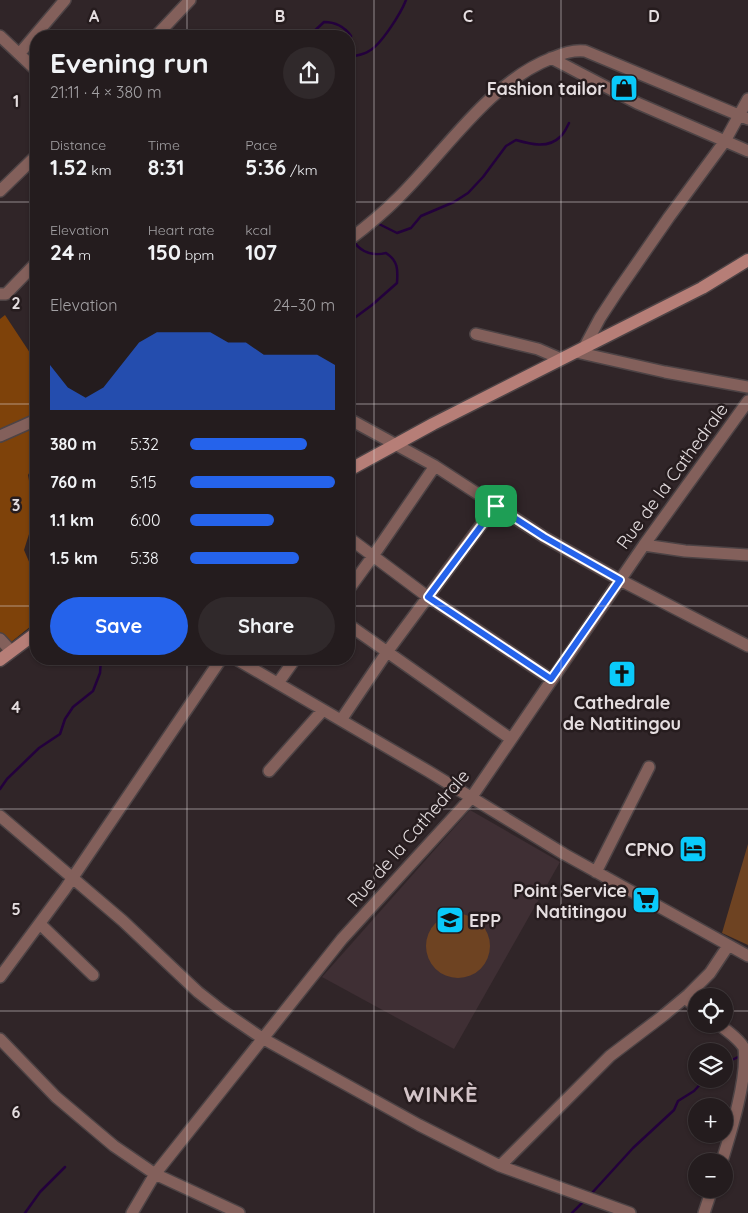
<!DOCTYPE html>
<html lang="en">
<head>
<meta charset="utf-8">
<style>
  :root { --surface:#241c1e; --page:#30292b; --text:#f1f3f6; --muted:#a3a1a4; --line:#413a3c; --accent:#2563eb }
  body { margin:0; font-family:Quicksand,sans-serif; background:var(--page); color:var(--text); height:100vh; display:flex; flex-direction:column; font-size:19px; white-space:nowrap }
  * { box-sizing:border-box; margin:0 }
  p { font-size:16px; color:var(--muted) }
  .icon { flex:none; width:28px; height:28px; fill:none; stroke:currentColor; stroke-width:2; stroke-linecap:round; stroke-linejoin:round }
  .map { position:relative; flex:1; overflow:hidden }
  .panel { position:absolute; left:30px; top:30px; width:325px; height:635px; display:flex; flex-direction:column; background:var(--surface); border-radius:20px; box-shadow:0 1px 4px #0004,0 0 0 1px var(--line) }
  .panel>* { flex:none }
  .fabs { position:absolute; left:688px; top:988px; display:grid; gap:10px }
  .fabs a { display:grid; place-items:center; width:45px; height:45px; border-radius:50%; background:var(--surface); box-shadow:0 1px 4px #0004,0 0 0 1px var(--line); font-size:25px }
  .pin { position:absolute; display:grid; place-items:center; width:42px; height:42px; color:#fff; margin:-21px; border-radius:10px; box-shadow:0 2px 8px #0006 }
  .round { display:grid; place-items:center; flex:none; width:52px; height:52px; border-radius:26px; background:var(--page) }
  .summary { display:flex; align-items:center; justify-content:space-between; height:85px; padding:0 20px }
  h1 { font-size:28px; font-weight:800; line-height:38px }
  .figures { display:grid; grid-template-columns:repeat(3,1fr); gap:8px; height:85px; padding:5px 20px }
  .figures div { display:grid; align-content:center }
  .figures b { font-size:21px; font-weight:800 }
  .figures small { font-size:14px; font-weight:400 }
  .figures p { font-size:14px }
  .chart { height:140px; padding:10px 20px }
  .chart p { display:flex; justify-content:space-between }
  .chart svg { width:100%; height:90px; margin-top:5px; fill:var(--accent); opacity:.7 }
  .action { display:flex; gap:10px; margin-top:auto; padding:10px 20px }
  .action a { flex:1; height:58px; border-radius:30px; background:var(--accent); color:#fff; font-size:20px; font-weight:800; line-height:58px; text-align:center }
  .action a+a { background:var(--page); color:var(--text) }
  ul { padding:0 20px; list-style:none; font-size:16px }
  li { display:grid; grid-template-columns:80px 60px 1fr; align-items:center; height:38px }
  li i { height:12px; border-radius:6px; background:var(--accent) }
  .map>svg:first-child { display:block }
</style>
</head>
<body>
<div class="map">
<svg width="748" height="1213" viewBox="0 0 748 1213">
  <rect width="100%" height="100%" fill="#302528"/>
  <!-- built -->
  <path fill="#3f2f34" d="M470 810 560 862 454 1049 322 977Z"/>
  <!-- green -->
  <path fill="#6e4322" d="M748 844V945L722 933Z
    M426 946a32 32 0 1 1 64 0a32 32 0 1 1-64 0Z"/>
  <!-- forest -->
  <path fill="#7e420a" d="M5 315 36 362V460L28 475 35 515 24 550 33 571 36 573V622L0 651V319Z"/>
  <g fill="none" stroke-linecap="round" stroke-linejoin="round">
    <!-- stream -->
    <path stroke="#23013c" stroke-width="2.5" d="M309 36 324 22C336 22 344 26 351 36L349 45
      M349 56 350 57C356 55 364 55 369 51 381 45 401 13 406 0
      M377 223 397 233 411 228 421 216 454 202 468 193 483 177 506 146 516 140C530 144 548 149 560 137 564 134 567 127 569 123
      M349 322 372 305 397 283C398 269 398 261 386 253 374 256 362 253 354 242
      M0 789 7 779 39 748 60 734 65 719 73 707 93 691 100 673 101 659
      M724 1064 742 1055
      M591 1194 633 1148 674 1110 678 1101 694 1091 705 1079
      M25 1213 40 1192 65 1167
      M572 1213 585 1200"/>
    <defs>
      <path id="street" d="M0 36 36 70
        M156 36 190 0
        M20 53 65 0
        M551 58 637 103 748 151
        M0 191 36 156
        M349 240C366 227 383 213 398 198 445 152 489 82 552 58 564 53 572 50 585 51L748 119
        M0 294H6L36 263
        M476 334 538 349 561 359
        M584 348 600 318 617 292 669 217 725 141 748 99
        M576 352 665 372 748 387
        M349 419 435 466 544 537 620 580 748 646
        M0 436 36 420
        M349 538 428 597 551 679
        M644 545 685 551 748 555
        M349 589 373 556 435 466
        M349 625 511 739
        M0 639 11 651
        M236 659 428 771 564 854 748 956
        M278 683 295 659
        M341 720 387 652 496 505
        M269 771 323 710
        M0 816 123 921 198 992 221 1010 262 1038 419 1125 500 1166 630 1213
        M596 872 649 767
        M40 924 93 975
        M0 977 65 889 221 659
        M685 998 696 1007
        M718 1024C725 1029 740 1040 744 1048 748 1077 731 1132 722 1161
        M0 1039 56 1097 114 1146 155 1174 239 1213
        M500 1166 610 1056 664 1015 688 995 710 973 728 946
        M132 1213 155 1174 342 939 471 798 644 545 748 401
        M704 1213 712 1189"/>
      <path id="secondary" d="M349 470 433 424 702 288 748 260
        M0 660 36 633"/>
    </defs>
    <!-- street casing -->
    <use href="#street" stroke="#4d4345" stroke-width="14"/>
    <!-- secondary casing -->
    <use href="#secondary" stroke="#4d4345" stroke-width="15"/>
    <!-- street -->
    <use href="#street" stroke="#83605b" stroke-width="11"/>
    <!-- secondary -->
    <use href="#secondary" stroke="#b67e77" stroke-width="12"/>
  </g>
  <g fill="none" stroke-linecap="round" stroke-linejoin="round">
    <defs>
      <path id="route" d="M496 506 544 537 620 580 551 679 428 597Z"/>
    </defs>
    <!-- route casing -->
    <use href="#route" stroke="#fff" stroke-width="10"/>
    <!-- route -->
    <use href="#route" stroke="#2563eb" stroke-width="6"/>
  </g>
  <!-- grid -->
  <path fill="none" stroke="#e5dee0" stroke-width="1" stroke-opacity="0.55" d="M187 0V36M374 0V1213M561 0V1213M0 202H36M349 202H748M0 404H36M349 404H748M0 606H36M349 606H748M187 659V1213M0 809H748M0 1011H696M724 1011H748"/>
  <!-- icons -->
  <defs>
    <symbol id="shop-square" viewBox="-11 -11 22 22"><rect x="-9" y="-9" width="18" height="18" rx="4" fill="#0acafa" stroke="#261c1e"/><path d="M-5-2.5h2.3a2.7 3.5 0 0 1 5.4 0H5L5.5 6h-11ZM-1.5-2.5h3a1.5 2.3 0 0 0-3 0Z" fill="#111"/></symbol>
    <symbol id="church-square" viewBox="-11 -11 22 22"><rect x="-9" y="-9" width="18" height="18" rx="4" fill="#0acafa" stroke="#261c1e"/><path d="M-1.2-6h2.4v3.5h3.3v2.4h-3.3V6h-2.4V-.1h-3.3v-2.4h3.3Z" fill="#111"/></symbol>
    <symbol id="hotel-square" viewBox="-11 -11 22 22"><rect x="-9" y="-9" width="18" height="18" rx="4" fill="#0acafa" stroke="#261c1e"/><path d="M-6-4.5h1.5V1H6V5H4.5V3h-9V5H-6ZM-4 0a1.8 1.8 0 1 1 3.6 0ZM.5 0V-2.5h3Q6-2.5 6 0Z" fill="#111"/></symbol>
    <symbol id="supermarket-square" viewBox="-11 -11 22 22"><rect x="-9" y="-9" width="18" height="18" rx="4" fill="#0acafa" stroke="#261c1e"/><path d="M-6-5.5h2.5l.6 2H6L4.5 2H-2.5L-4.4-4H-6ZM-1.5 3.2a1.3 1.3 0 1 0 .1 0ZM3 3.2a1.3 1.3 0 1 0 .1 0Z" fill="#111"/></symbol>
    <symbol id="school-square" viewBox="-11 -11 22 22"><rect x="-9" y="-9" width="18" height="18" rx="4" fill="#0acafa" stroke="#261c1e"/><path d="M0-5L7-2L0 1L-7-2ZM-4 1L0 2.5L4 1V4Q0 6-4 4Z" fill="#111"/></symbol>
  </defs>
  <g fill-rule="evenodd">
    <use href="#shop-square" x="608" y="72" width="32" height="32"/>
    <use href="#church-square" x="606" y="658" width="32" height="32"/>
    <use href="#hotel-square" x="677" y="833" width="32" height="32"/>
    <use href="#supermarket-square" x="630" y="884" width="32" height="32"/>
    <use href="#school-square" x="434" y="904" width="32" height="32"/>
  </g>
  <g text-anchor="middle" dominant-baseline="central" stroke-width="5" stroke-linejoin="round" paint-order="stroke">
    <!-- poi labels -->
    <g font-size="18" font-weight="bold" fill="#e5dee0" stroke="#261c1e" text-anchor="end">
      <text x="605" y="88">Fashion tailor</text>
      <text x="622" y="702" text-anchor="middle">Cathedrale<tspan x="622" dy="21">de Natitingou</tspan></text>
      <text x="674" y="849">CPNO</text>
      <text x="627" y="890">Point Service<tspan x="627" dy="21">Natitingou</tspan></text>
      <text x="469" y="920" text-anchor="start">EPP</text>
    </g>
    <!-- street labels -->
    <g font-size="18" fill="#e5dee0" stroke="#261c1e">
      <text transform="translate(672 476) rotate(-54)">Rue de la Cathedrale</text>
      <text transform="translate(408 838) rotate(-49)">Rue de la Cathedrale</text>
    </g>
    <!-- district labels -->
    <g font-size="22" font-weight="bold" letter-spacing="1" fill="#d3c4c8" stroke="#261c1e">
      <text x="441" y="1094">WINKÈ</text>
    </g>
  </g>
  <g font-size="16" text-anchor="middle" font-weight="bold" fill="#e5dee0" stroke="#261c1e" stroke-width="5" stroke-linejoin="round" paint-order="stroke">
    <text x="94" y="22">A</text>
    <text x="280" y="22">B</text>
    <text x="468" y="22">C</text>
    <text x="654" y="22">D</text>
    <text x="16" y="107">1</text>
    <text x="16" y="309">2</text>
    <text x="16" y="511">3</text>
    <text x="16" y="713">4</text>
    <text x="16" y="915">5</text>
    <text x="16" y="1118">6</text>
  </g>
</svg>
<div class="fabs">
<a><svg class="icon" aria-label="locate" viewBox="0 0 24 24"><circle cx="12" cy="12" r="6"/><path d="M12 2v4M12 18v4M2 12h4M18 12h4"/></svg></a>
<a><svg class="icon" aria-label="layers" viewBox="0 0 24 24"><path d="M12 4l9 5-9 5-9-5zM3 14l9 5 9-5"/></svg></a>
<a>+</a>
<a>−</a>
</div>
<div class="pin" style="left:496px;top:506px;background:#1e9e55"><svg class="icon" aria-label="arrive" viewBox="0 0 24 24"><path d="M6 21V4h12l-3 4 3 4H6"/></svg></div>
<section class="panel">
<div class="summary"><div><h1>Evening run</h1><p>21:11 · 4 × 380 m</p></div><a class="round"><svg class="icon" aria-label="share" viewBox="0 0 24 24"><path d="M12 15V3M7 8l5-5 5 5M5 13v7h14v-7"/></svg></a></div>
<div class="figures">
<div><p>Distance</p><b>1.52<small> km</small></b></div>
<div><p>Time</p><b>8:31</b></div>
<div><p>Pace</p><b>5:36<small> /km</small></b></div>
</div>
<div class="figures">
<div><p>Elevation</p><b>24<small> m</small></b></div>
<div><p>Heart rate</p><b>150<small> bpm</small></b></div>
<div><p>kcal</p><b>107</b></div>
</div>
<div class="chart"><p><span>Elevation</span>24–30 m</p>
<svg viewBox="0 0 160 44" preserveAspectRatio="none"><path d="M0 44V22L10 33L20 38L30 33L40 22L50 11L60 6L70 6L80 6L90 6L100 11L110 11L120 17L130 17L140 17L150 17L160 22V44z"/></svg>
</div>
<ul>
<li><b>380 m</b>5:32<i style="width:81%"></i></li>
<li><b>760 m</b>5:15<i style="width:100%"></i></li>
<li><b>1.1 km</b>6:00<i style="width:58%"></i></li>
<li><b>1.5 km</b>5:38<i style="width:75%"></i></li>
</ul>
<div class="action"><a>Save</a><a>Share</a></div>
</section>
</div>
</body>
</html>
